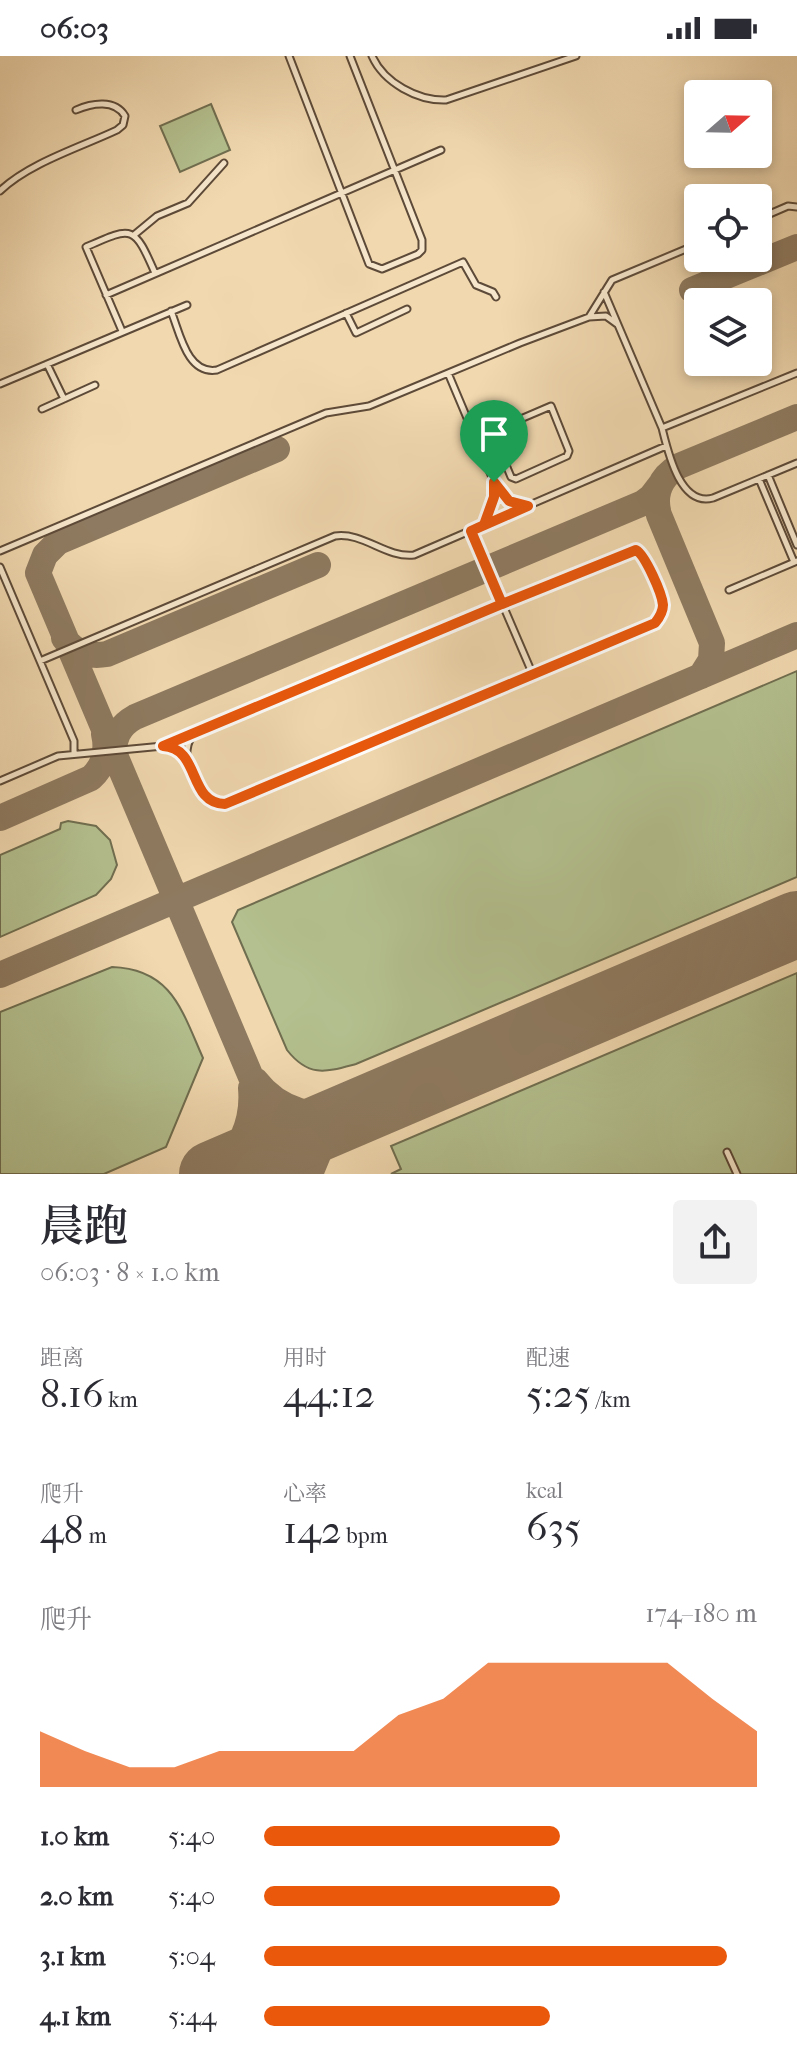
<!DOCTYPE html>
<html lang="zh">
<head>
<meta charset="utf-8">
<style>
  :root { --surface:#fff; --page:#f2f2f3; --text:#2b2b33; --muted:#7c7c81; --accent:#ea580c }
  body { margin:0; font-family:"IM FELL French Canon","Noto Serif SC",serif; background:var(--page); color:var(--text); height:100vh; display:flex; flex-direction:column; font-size:30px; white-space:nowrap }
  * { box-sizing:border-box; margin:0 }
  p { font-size:26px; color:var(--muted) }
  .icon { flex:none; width:44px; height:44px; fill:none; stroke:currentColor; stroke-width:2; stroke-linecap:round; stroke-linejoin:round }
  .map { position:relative; height:1118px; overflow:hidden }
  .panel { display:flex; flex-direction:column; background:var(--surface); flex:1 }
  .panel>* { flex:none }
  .needle { width:52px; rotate:70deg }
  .buttons { position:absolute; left:684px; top:24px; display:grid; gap:16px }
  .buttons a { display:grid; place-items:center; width:88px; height:88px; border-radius:8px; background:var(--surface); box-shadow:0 4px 12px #0003; font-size:40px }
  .pin { position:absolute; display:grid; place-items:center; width:68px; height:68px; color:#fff; margin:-82px -34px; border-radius:50% 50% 50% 0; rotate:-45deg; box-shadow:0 0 8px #0007 }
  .pin .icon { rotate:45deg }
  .round { display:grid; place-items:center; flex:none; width:84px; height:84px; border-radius:8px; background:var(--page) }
  .summary { display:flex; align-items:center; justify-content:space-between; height:136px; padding:0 40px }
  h1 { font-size:44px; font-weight:600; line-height:60px }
  .stats { display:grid; grid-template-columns:repeat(3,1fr); gap:12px; height:136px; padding:8px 40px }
  .stats div { display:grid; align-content:center }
  .stats b { font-size:40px; font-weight:600 }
  .stats small { font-size:22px; font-weight:400 }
  .stats p { font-size:22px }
  .chart { height:224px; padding:16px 40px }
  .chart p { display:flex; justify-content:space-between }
  .chart svg { width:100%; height:144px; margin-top:8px; fill:var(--accent); opacity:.7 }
  ul { padding:0 40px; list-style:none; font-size:26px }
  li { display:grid; grid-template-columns:128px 96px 1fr; align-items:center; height:60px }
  li i { height:20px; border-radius:10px; background:var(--accent) }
  .status { display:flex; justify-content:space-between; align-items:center; height:56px; padding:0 40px; background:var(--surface); direction:ltr }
  .status svg { height:22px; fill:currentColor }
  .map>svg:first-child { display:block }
</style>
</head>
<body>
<div class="status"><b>06:03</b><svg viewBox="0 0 49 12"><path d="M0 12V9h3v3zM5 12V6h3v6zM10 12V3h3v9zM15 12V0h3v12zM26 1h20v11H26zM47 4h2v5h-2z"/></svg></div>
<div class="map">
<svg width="797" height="1118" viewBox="0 0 797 1118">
  <rect width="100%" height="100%" fill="#f1d8af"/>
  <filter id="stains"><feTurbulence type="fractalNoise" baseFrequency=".0025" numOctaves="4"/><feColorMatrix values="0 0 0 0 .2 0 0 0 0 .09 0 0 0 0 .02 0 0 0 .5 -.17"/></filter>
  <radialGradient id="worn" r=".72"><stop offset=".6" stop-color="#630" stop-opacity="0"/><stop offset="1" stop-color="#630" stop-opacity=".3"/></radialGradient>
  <!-- green -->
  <path fill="#b4c08f" stroke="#706e50" stroke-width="2" d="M211 48 230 94 180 116 160 70Z
    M797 615V821L356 1008C326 1016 309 1022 287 994L232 866 238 854Z
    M68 765 96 770 110 784 117 809 111 823 96 839 0 881V799L60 773 61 767Z
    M112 911C172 913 182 955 203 1002L166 1091 104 1118H0V956Z
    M797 917V1118H391L401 1113 391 1090Z"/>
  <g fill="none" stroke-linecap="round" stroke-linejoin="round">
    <!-- taxiway -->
    <path stroke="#8e7a60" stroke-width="26" d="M692 234 797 191
      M277 393 58 486 45 499 38 517 292 1118
      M64 582C75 597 89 601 107 598L318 509
      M701 620 711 604 712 587 659 459C653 438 660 421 679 410L797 361
      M115 702C112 683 119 670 135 661L643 447 651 441 661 428
      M0 762 91 722C104 710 108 695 104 678
      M0 919 797 579
      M256 1025C279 1055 316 1064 352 1058
      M211 1118C240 1099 254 1066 251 1032
      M310 1118 324 1084 352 1058"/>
    <!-- runway -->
    <path stroke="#8e7a60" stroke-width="66" d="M212 1118 797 868"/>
    <defs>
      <path id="lane" d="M289 0 369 208 382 213 418 198 422 194V184L350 0
        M372 0C384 27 418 45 446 44L576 0
        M0 135C29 107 81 91 117 74L123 69 125 60C115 43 92 47 76 54
        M758 163 788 150 797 151
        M134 179 157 160 188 147 224 107
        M604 236 662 372C668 396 680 451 713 442L797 407
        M106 239 441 94
        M171 255C180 277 187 319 217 314L463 206 476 229 493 236 496 241
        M346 257 356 277 407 253
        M589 261 606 260 617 268
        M122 275 86 191C133 170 134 169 155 217
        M47 308 64 343
        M448 317 494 426V441L484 469
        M0 328 187 249
        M42 353 95 329
        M662 372 797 317
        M476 382 551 350 569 395 567 400 516 423 511 421 492 375
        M768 419 797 489
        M759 423 794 506
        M495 427 509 445 527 450
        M471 475 533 619
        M630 494H636C645 499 661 535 663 547 664 557 657 565 651 570L225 748C198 748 172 693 197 676Z
        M0 495 326 357 369 350 520 287 589 261 612 224 698 188
        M0 511 74 685V697
        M729 534 797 505
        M40 605 335 480C364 476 385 502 414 499L666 390
        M168 690 186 700
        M0 725 58 700 163 690 191 679
        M727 1096 737 1118"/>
    </defs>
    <!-- lane casing -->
    <use href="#lane" stroke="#5d4a38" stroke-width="9"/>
    <!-- lane -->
    <use href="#lane" stroke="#f6e6cb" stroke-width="5"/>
  </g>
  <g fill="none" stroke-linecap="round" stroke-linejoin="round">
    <defs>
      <path id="route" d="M494 426V441L484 469 471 475 502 548 163 690C201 692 187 747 225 748L655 567C659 562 663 556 663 549 662 537 645 499 636 494L502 548 471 475 528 450 509 445 494 426"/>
    </defs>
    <!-- route casing -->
    <use href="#route" stroke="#fff" stroke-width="16"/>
    <!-- route -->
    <use href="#route" stroke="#ea580c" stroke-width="10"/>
  </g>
  <rect width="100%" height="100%" filter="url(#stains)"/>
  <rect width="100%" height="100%" fill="url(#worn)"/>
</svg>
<div class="buttons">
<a><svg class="needle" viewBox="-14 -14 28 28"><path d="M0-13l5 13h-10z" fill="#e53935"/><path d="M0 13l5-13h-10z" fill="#7c7c81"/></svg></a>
<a><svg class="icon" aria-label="locate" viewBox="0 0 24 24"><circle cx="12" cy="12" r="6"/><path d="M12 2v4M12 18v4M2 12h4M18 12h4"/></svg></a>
<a><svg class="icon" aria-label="layers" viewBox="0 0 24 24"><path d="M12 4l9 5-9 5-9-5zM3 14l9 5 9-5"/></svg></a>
</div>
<div class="pin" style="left:494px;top:426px;background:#1e9e55"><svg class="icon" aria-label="arrive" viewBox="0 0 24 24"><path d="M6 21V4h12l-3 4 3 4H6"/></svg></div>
</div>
<section class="panel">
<div class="summary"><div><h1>晨跑</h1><p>06:03 · 8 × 1.0 km</p></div><a class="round"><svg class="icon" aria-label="share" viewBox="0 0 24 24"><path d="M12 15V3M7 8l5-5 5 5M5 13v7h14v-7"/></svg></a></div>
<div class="stats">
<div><p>距离</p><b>8.16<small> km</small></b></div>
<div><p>用时</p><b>44:12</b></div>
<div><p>配速</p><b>5:25<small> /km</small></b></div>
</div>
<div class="stats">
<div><p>爬升</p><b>48<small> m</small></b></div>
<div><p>心率</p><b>142<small> bpm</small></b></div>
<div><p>kcal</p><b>635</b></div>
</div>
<div class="chart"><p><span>爬升</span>174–180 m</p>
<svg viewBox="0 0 160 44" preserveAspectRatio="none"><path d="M0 44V27L10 33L20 38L30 38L40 33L50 33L60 33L70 33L80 22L90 17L100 6L110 6L120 6L130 6L140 6L150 17L160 27V44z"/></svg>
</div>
<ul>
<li><b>1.0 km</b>5:40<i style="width:60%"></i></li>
<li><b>2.0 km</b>5:40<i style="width:60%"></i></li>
<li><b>3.1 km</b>5:04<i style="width:94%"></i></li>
<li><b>4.1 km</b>5:44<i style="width:58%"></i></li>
</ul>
</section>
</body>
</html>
